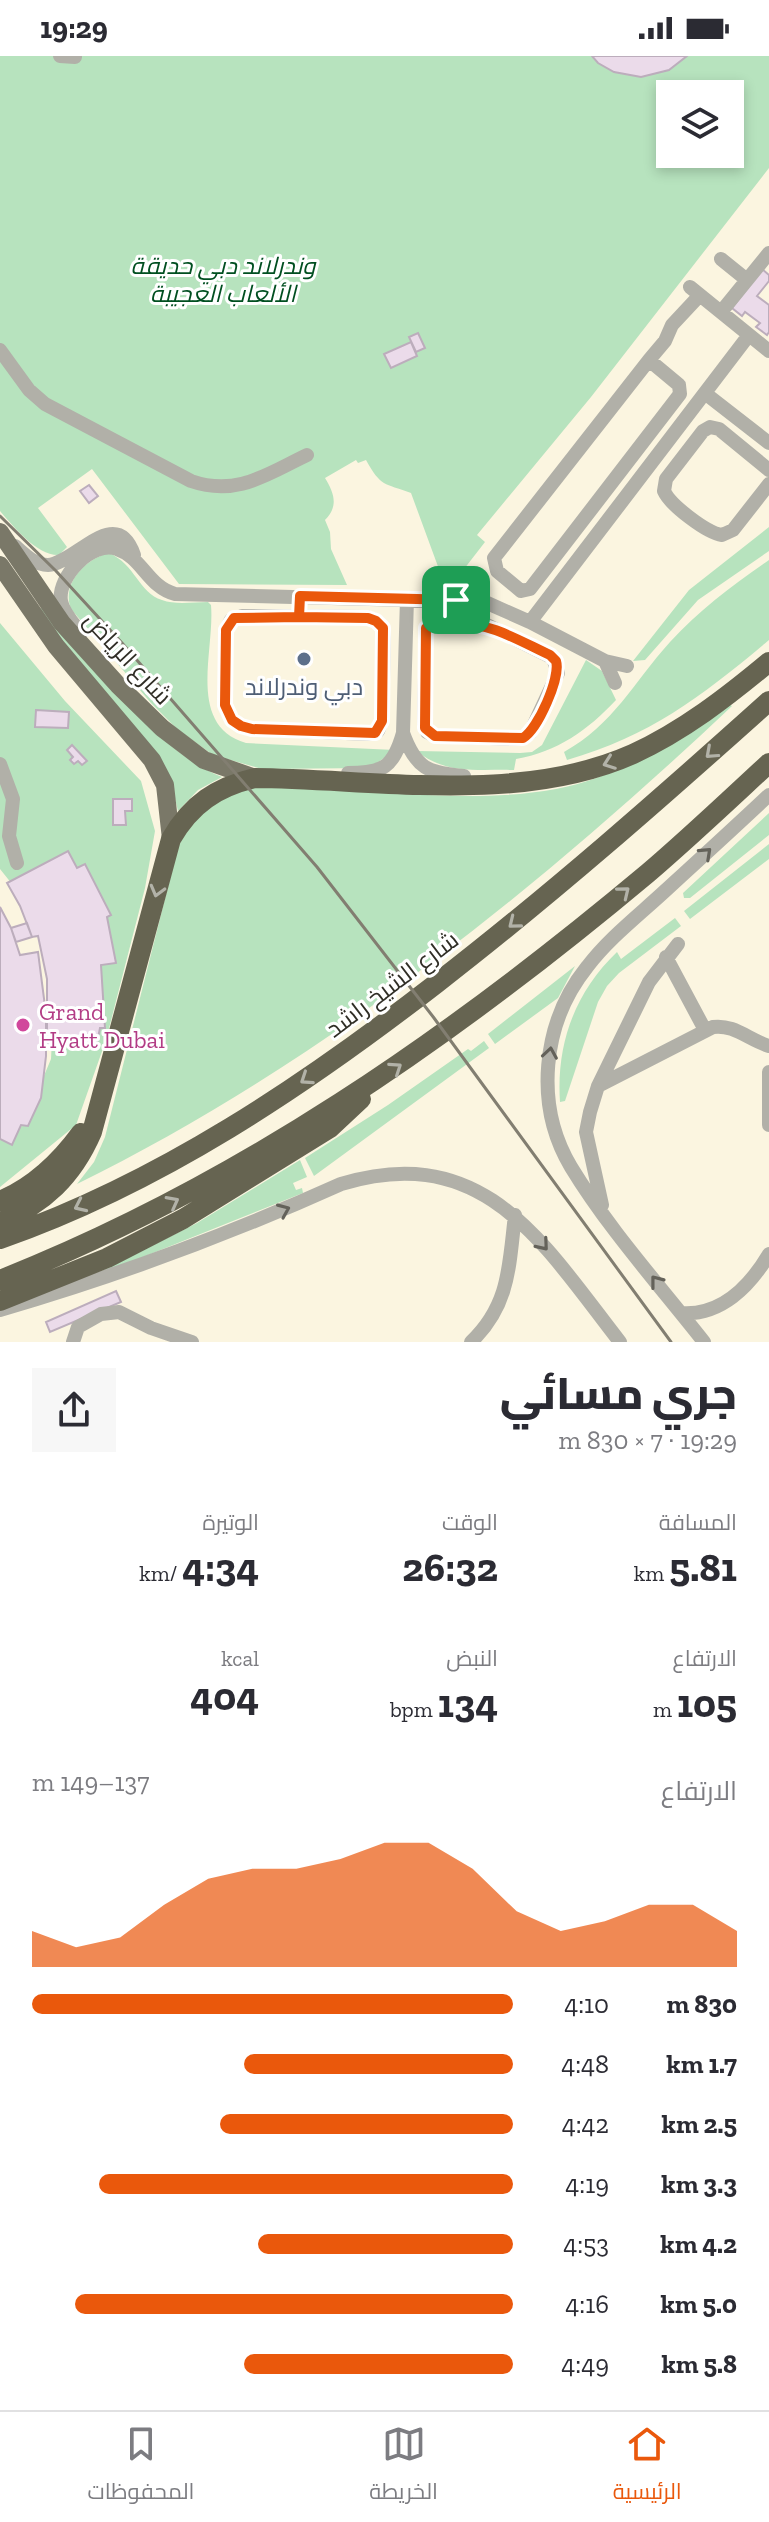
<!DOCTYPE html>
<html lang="ar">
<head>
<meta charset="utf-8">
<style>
  :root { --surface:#fff; --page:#f7f7f7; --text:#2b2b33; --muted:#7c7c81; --line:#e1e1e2; --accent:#ea580c }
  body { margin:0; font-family:"Zilla Slab",Cairo,serif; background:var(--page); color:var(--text); direction:rtl; height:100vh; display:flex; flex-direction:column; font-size:30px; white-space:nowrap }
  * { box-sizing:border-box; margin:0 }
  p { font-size:26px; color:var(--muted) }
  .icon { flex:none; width:44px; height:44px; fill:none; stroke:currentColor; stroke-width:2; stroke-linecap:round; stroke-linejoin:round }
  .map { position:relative; height:1286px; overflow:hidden; direction:ltr }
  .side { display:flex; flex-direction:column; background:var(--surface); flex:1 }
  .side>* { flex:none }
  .controls { position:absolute; left:656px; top:24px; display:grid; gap:16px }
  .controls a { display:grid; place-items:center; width:88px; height:88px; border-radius:0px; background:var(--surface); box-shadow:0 4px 12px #0003; font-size:40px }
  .pin { position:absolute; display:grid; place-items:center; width:68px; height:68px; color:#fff; margin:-34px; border-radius:16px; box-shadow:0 4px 12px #0006 }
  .round { display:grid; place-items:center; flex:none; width:84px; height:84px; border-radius:0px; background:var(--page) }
  .overview { display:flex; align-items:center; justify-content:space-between; height:136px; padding:0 32px }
  h1 { font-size:44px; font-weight:800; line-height:60px }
  .figures { display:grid; grid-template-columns:repeat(3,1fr); gap:12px; height:136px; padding:8px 32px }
  .figures div { display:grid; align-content:center }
  .figures b { font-size:40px; font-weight:800 }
  .figures small { font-size:22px; font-weight:400 }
  .figures p { font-size:22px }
  .chart { height:224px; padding:16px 32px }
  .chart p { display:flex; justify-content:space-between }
  .chart svg { width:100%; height:144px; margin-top:8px; fill:var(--accent); opacity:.7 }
  ul { padding:0 32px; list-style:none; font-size:26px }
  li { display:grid; grid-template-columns:128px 96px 1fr; align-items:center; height:60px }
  li i { height:20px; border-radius:10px; background:var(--accent) }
  .status { display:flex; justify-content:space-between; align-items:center; height:56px; padding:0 40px; background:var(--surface); direction:ltr }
  .status svg { height:22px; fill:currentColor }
  .tabs { display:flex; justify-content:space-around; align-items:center; height:112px; border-top:2px solid var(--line); background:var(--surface); font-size:22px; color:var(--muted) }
  .tabs a { display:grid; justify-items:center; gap:4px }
  .tabs .selected { color:var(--accent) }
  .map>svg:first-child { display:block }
</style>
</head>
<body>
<div class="status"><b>19:29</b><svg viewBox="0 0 49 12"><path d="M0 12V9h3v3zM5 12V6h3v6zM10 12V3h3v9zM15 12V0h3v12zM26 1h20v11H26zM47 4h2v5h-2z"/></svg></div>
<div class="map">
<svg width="769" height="1286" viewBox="0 0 769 1286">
  <rect width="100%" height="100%" fill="#fbf5e0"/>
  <!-- green -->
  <path fill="#b7e3be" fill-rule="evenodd" d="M0 0H769V112L591 341 477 479 485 486 447 535 411 437C384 427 381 431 366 404L358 407 356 404 325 422C334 437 339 450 325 464L330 476 331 493 347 529 179 528 92 413 38 452 67 491 59 499C37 500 13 470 0 455ZM670 38H730V98H670Z
    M769 471V495L698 544 645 604 633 605 689 534Z
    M109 497C135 508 139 537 162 544 175 549 193 546 208 546L211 549C215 595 186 669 246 687L395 694 370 712 262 713 213 699 177 673 151 647 71 553C61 528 85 503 109 497Z
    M769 504V584C702 640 652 679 567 704L564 696C614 668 633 627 670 586 699 554 734 528 769 504Z
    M42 552C70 591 103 625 138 658 164 684 187 707 222 721L198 734 178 755 171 726 38 554Z
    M0 567 65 645 141 725 155 775 145 832 106 984 76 1069 0 1131V1074L23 1070 51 1003 55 926 44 868 0 813Z
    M586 604 602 615 616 644C588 674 557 696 516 703L514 714C479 713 445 719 417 695L520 697 532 696 542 689Z
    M730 649 732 650C535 836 320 1008 77 1128L94 1106 105 1081 178 791C193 760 222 735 257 731 278 729 303 733 324 734 400 736 481 747 556 733 623 720 673 684 730 649Z
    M769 757V779L690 842H684L683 837Z
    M769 788V803L690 863 684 855Z
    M675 862 681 870 619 917 607 930 598 946 565 1045 560 1046C556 988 575 936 617 896L621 903Z
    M575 910 558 942 495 988 488 978Z
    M484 985 489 992 314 1120 305 1102 388 1049 468 993 471 995Z
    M300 1104 307 1121 293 1127 296 1134 302 1132 303 1137 103 1217 102 1215 197 1167Z"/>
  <!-- building -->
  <path fill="#ebdbea" stroke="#bcadbc" stroke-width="2" d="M592 0H687L669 14 641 21 614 16 598 7Z
    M762 213 769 219V225L757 240 769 249V276L767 279 756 271 760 267 745 256 742 260 732 252Z
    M418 277 425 292 416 296 409 281Z
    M411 286 417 300 391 312 384 298Z
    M89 429 98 440 89 447 80 435Z
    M36 654 69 656 68 672 35 671Z
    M72 689 87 705 82 709 78 705 74 708 70 704 73 701 67 694Z
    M113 743H132V755H125L126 769H113Z
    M68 795 77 812 85 808 111 859 107 861 116 907 101 909 105 972H100L96 992 47 988V923L38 880 32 881 20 850 7 827Z
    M0 851 11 872 20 899 38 896 46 958V1000L41 1042 28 1070 21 1069 12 1089 0 1083Z
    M27 867 32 881 16 886 11 872Z
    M116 1235 121 1246 50 1276 46 1266Z"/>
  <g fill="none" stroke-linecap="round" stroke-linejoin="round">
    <!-- minor -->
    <path stroke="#b1b0a8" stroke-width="14" d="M60 0 75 1
      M721 203 747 224
      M690 231 769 295
      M721 256 769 197
      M0 294 29 334 45 348 191 425C237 441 267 418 307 399
      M649 304 679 329 680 338 530 533 521 535 497 515 494 502Z
      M649 304 665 285 672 269 700 239
      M706 338 769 387
      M769 414 719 373 710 371 703 375 666 423 664 435C670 449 707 477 722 479L733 474 769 428
      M15 490C25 499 35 509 48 509 75 508 116 447 134 499
      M242 560 363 561C376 562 383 568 384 581L382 665 378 675 368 678 252 673C238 671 229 663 225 649L226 574 231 564Z
      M530 566 749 279
      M435 567 487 569 553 602 558 617 530 677 519 683 435 680 427 676 424 668 426 575 430 568Z
      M81 577C74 568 63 557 61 545 57 521 92 484 117 493 142 501 148 531 175 538L485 546 530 566 605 605 627 610
      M605 605 615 627
      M403 677C416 713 428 717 464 720
      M0 708 13 743 9 780 17 807
      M348 717C383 717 393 712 403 677L407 543
      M666 901 705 974
      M769 1016V1069
      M598 1030 713 971C734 968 749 984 769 990
      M602 1149 586 1076 590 1056 598 1030 649 926 678 888
      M0 1254C117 1220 230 1178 341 1128 485 1084 544 1189 620 1286
      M681 1257C721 1260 750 1230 769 1198
      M73 1286 78 1271 101 1258 119 1256 151 1272 192 1286
      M471 1286C510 1249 509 1209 515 1159
      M704 1286C660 1230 608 1172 571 1111 534 1049 542 967 587 911 609 882 639 859 666 834 700 803 735 771 769 739"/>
    <!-- major -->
    <path stroke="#7a7868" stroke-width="18" d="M0 476 62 567 118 629 162 672 204 704 255 722
      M0 509 56 590 152 704 165 729 171 783"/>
    <!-- highway -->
    <path stroke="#666451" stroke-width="20" d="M0 1145C34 1131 59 1107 81 1077
      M0 1166C44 1148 73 1120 92 1076L171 783C191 748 217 731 255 722 377 723 519 749 633 698 683 675 727 641 769 606
      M0 1183C160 1127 304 1030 437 927 552 838 661 742 769 645
      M0 1224C240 1129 451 982 648 817 689 782 729 744 769 707
      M0 1245 107 1202 183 1163 330 1072 361 1043"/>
    <!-- rail -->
    <path stroke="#827e71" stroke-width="3" d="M0 460 56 515 122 587 317 811 434 962 671 1286"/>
  </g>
  <!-- one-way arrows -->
  <defs><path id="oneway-chevron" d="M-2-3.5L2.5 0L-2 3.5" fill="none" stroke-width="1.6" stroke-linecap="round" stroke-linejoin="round" transform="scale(2)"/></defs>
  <g stroke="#b2b2a8">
    <use href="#oneway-chevron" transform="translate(711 697) rotate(138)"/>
    <use href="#oneway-chevron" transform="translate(609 707) rotate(160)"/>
    <use href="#oneway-chevron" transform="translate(157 835) rotate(105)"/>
    <use href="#oneway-chevron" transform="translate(624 836) rotate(-39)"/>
    <use href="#oneway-chevron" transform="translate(514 867) rotate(141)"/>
    <use href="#oneway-chevron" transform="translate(396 1012) rotate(-34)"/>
    <use href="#oneway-chevron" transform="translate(306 1023) rotate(146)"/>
    <use href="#oneway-chevron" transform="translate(173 1146) rotate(-28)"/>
    <use href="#oneway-chevron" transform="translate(80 1150) rotate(155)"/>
  </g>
  <g stroke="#64625a">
    <use href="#oneway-chevron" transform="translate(706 797) rotate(-43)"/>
    <use href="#oneway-chevron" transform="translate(550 997) rotate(-81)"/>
    <use href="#oneway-chevron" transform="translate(284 1154) rotate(-23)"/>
    <use href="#oneway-chevron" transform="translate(543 1189) rotate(50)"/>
    <use href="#oneway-chevron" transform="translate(656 1225) rotate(-128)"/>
  </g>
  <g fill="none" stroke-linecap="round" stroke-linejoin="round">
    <defs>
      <path id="route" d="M456 544 300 540 299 561 368 562 376 565 383 572 382 665 375 677 252 673 241 670 232 664 225 649 226 574 234 562 299 561 300 540 456 544V567H433L426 572 425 672 435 680 523 682C538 673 561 621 556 605L550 599C518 584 491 567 456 567V544"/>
    </defs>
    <!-- route casing -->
    <use href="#route" stroke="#fff" stroke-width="16"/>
    <!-- route -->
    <use href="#route" stroke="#ea580c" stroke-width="10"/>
  </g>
  <!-- markers -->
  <circle fill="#5c6f8a" stroke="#fff" stroke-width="3" cx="304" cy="603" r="8"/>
  <circle fill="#d1479c" stroke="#fff" stroke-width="3" cx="23" cy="969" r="8"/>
  <g text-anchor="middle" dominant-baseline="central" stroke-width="6" stroke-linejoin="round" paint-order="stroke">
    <!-- park labels -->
    <g font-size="24" font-style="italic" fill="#004f20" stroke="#fff">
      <text x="223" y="209">وندرلاند دبي حديقة<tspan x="223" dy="28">الألعاب العجيبة</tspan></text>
    </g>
    <!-- street labels -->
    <g font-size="24" fill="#302e26" stroke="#fff">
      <text transform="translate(128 602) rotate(47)">شارع الرياض</text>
      <text transform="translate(392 928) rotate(-37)">شارع الشيخ راشد</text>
    </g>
    <!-- service labels -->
    <g font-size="24" fill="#4e5e75" stroke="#fff">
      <text x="304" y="630">دبي وندرلاند</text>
    </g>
    <!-- hotel labels -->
    <g font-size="24" fill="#b23c85" stroke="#fff" text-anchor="start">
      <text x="39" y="955">Grand<tspan x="39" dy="28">Hyatt Dubai</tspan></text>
    </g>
  </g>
</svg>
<div class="controls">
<a><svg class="icon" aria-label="layers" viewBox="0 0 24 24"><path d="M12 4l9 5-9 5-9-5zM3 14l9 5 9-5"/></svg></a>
</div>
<div class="pin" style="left:456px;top:544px;background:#1e9e55"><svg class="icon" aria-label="arrive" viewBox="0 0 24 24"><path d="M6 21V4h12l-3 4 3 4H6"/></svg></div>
</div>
<section class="side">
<div class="overview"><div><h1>جري مسائي</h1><p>19:29 · 7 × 830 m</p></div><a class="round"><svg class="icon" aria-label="share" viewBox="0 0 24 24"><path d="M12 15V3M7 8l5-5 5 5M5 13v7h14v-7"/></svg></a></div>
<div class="figures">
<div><p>المسافة</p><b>5.81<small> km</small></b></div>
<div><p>الوقت</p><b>26:32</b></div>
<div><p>الوتيرة</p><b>4:34<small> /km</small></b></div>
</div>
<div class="figures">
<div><p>الارتفاع</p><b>105<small> m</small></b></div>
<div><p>النبض</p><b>134<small> bpm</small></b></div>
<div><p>kcal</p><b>404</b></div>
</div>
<div class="chart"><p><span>الارتفاع</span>137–149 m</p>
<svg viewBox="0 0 160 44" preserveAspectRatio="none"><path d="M0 44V33L10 38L20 35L30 25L40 17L50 14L60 14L70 11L80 6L90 6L100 14L110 27L120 33L130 30L140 25L150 25L160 33V44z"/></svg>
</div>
<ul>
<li><b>830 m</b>4:10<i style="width:100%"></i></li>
<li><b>1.7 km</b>4:48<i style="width:56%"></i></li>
<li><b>2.5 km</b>4:42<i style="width:61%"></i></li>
<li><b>3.3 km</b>4:19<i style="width:86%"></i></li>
<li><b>4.2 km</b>4:53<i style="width:53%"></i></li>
<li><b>5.0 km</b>4:16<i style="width:91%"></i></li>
<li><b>5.8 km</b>4:49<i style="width:56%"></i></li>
</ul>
</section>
<nav class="tabs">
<a class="selected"><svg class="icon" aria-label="home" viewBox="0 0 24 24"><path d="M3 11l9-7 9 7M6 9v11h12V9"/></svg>الرئيسية</a>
<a><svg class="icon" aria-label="map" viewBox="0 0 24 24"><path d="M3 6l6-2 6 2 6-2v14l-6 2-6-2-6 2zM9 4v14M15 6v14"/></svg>الخريطة</a>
<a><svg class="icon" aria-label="saved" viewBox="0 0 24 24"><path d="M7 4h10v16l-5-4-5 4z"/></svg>المحفوظات</a>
</nav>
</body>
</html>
